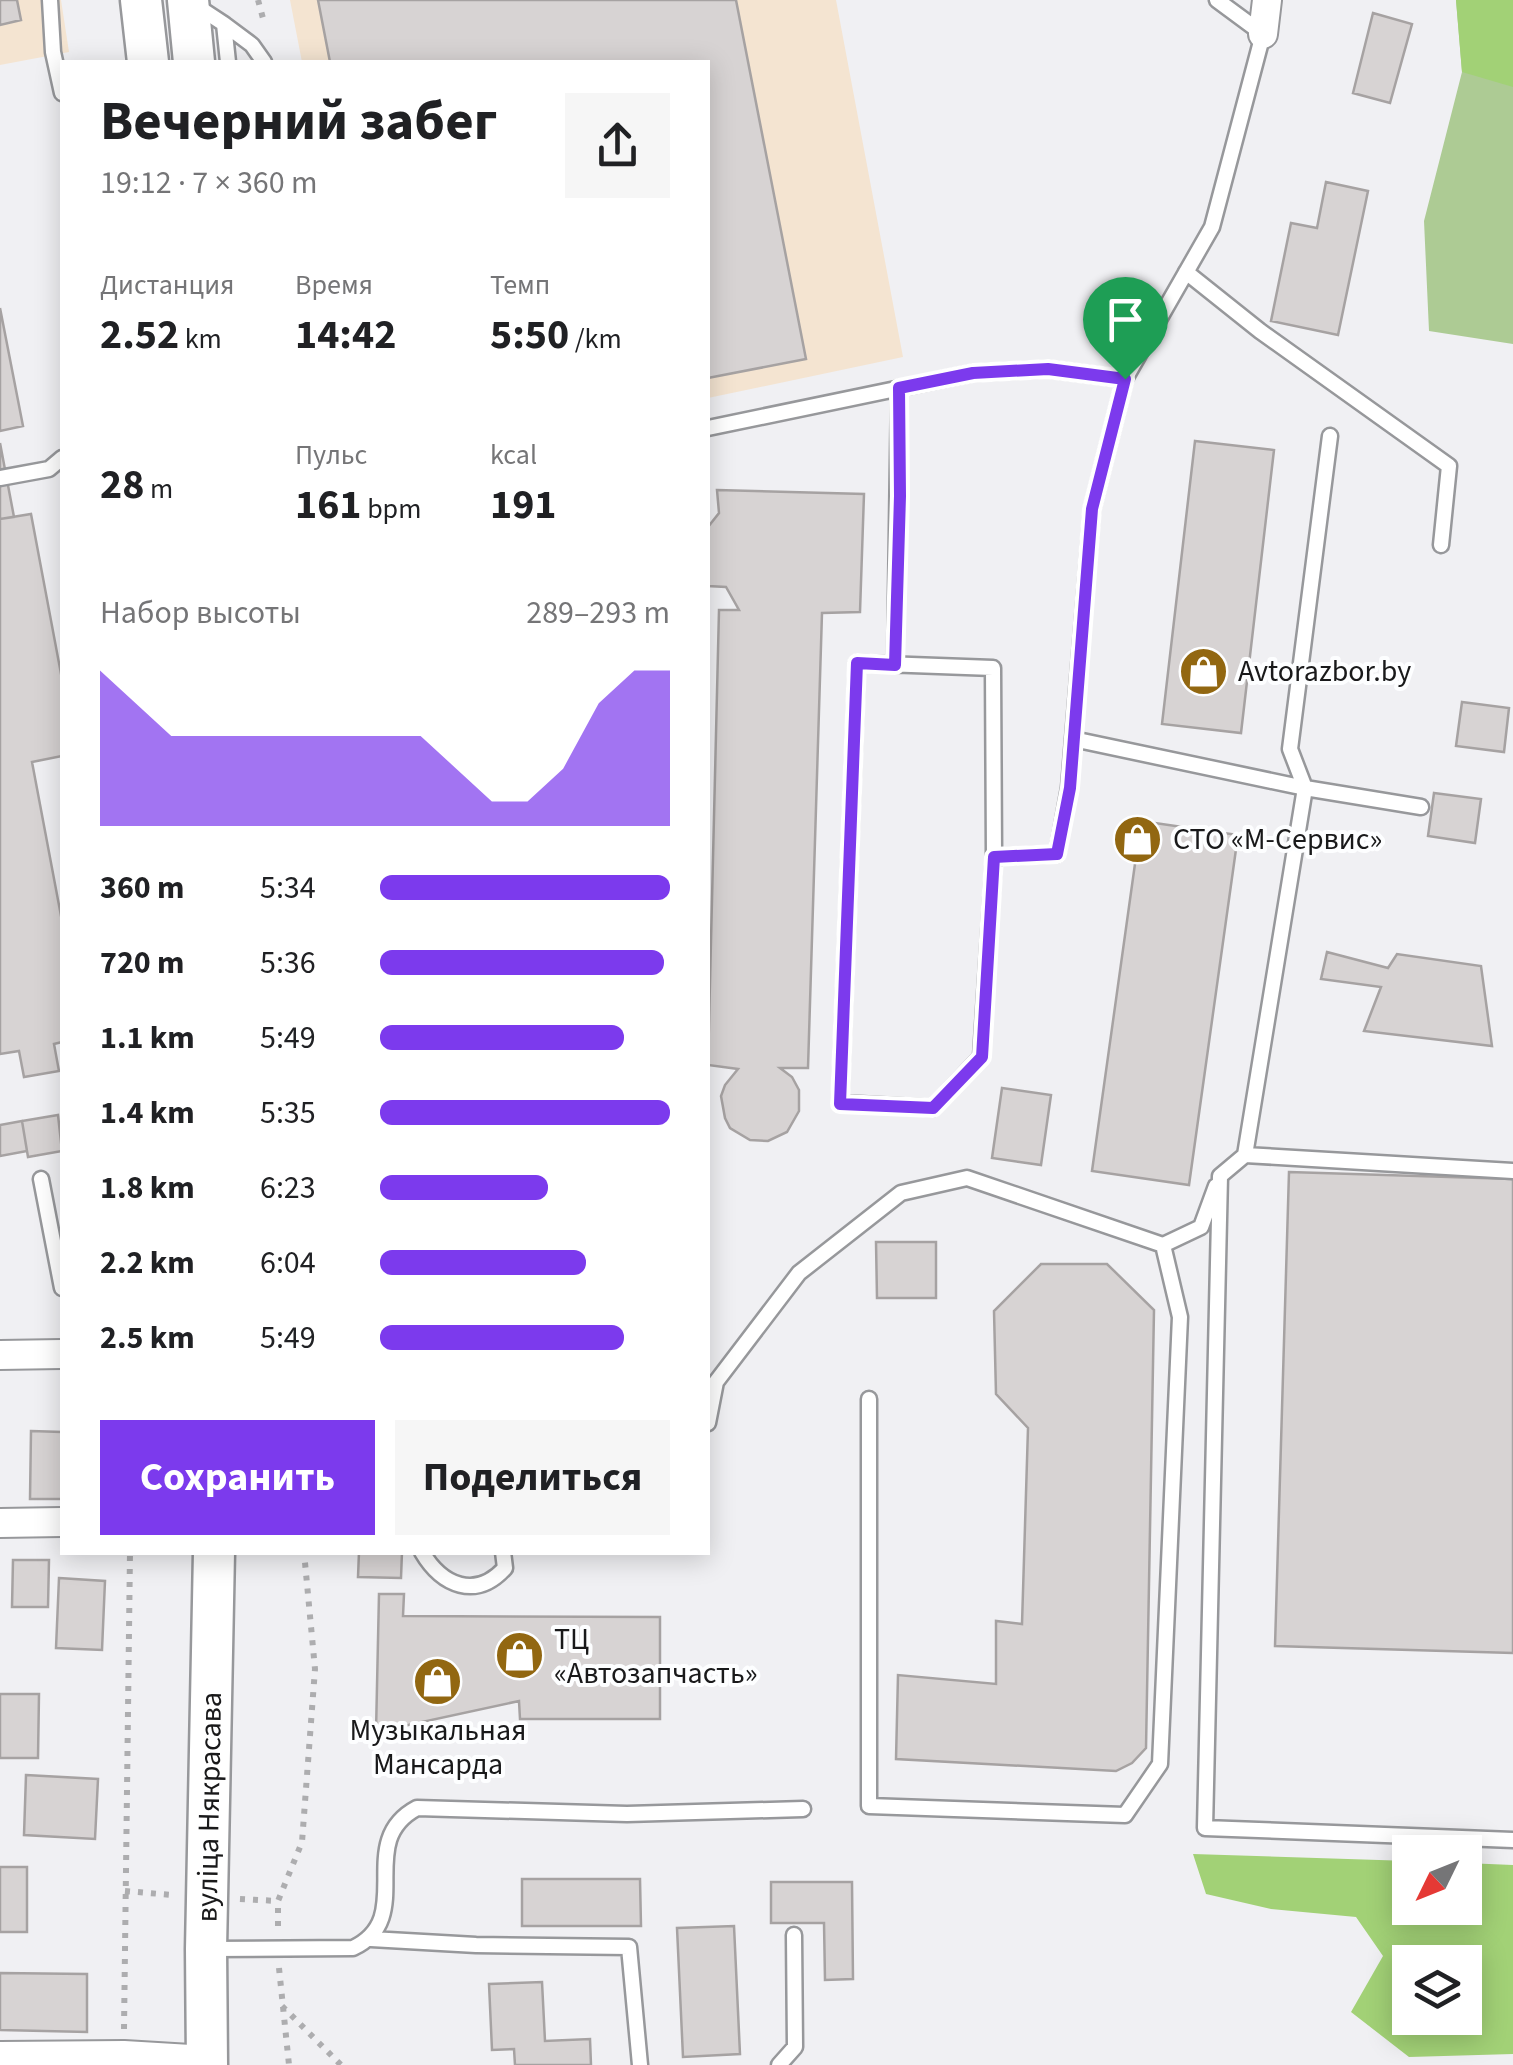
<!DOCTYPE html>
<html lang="ru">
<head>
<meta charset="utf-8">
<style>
  :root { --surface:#fff; --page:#f6f6f6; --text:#202124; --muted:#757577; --accent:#7c3aed }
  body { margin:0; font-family:"Source Sans 3",sans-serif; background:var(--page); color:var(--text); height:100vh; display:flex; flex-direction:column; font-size:38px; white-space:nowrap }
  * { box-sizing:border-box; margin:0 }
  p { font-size:32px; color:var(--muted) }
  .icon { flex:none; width:55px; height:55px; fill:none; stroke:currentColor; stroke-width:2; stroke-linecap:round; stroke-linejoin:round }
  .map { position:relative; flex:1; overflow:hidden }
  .details { position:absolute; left:60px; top:60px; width:650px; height:1495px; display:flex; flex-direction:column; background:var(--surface); border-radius:0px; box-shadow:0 5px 25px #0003 }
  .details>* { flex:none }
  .needle { width:65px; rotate:227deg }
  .controls { position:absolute; left:1392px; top:1835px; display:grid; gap:20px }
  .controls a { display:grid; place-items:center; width:90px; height:90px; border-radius:0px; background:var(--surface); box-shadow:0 5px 25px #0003; font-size:50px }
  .pin { position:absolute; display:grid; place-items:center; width:85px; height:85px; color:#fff; margin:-102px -42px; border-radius:50% 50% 50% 0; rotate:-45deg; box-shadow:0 0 10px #0007 }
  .pin .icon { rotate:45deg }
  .round { display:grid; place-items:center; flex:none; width:105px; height:105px; border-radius:0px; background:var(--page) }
  .overview { display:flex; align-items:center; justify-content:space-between; height:170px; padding:0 40px }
  h1 { font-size:55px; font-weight:700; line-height:75px }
  .figures { display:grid; grid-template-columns:repeat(3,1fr); gap:15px; height:170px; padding:10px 40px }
  .figures div { display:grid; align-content:center }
  .figures b { font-size:42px; font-weight:700 }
  .figures small { font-size:28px; font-weight:400 }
  .figures p { font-size:28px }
  .chart { height:280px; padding:20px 40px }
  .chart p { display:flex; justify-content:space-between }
  .chart svg { width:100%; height:180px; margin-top:10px; fill:var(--accent); opacity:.7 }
  .primary-button { display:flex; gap:20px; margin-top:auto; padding:20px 40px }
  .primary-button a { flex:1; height:115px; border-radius:0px; background:var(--accent); color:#fff; font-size:40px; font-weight:700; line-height:115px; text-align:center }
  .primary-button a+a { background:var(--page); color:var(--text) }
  ul { padding:0 40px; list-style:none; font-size:32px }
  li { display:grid; grid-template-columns:160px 120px 1fr; align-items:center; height:75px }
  li i { height:25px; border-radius:12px; background:var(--accent) }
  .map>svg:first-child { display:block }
</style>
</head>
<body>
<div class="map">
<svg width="1513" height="2065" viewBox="0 0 1513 2065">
  <rect width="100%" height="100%" fill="#f0f0f3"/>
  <!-- commercial -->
  <path fill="#f4e4d1" d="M0 0H61L69 52 0 65Z
    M290 0H836L903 357 708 398V62H302Z"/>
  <!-- green -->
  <path fill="#adcb94" d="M1456 0H1513V344L1429 331 1424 221 1462 72Z"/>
  <!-- forest -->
  <path fill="#a2d176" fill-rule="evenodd" d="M1456 0H1513V87L1462 72Z
    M1193 1854 1410 1861V1908H1465V1863L1513 1865V2054L1409 2057 1351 2012 1383 1956 1356 1917 1271 1909 1206 1894ZM1410 1962H1465V2018H1410Z"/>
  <!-- building -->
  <path fill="#d7d3d3" stroke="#a6a2a2" stroke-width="2.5" d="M0 0H17L21 20 0 25Z
    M318 0H736L806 359 708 378V62H330Z
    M1373 13 1412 24 1390 103 1353 93Z
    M1326 182 1368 191 1338 335 1271 321 1291 223 1317 228Z
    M0 308 23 426 0 431Z
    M1195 441 1274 450 1241 733 1162 724Z
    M0 443 14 517 0 519Z
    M717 490 864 494 860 612 822 613 808 1068H780L792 1077 799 1090V1111L787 1132 768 1141 750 1140 730 1128 725 1118 721 1096 725 1085 738 1069 708 1065 719 610H739L726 587 708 586V527L719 513Z
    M31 514 62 679V756L32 762 62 921V1042L54 1044 59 1071 24 1077 19 1051 0 1054V519Z
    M1462 702 1509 708 1504 752 1456 746Z
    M1434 793 1481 799 1475 843 1428 836Z
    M1141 821 1238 835 1189 1185 1092 1171Z
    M1327 952 1388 968 1397 954 1481 966 1492 1046 1364 1031 1381 987 1321 979Z
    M1002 1088 1051 1095 1041 1165 992 1158Z
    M58 1115 62 1151 28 1157 22 1121Z
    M22 1121 27 1151 0 1156V1125Z
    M1289 1172 1513 1179V1653L1275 1646Z
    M876 1242H936V1298H877Z
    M1041 1264H1107L1154 1310 1146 1748 1132 1763 1116 1771 896 1759 898 1675 996 1684V1621L1022 1624 1028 1428 996 1394 994 1311Z
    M31 1431 62 1432V1499H30Z
    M359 1552H402L401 1578 358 1577Z
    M13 1560H49L48 1607H12Z
    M59 1578 105 1581 102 1650 56 1648Z
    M379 1594H404L403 1616 660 1617V1719H520L519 1701 376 1732Z
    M0 1694H39L38 1758H0Z
    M26 1775 98 1779 95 1839 24 1835Z
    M0 1867H27V1932H0Z
    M522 1879H640L641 1926H522Z
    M771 1882H852L853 1979 825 1980 824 1923H771Z
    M734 1926 740 2054 683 2057 677 1928Z
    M0 1973 87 1974V2032L0 2030Z
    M542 1982 545 2041 590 2039 591 2065H515L514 2049 492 2050 489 1984Z"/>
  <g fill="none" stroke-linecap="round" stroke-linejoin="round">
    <defs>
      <path id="service" d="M50 0 53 52 62 93
        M195 5 224 24 228 62
        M224 24 252 45 264 62
        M1186 272 1260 331 1449 466 1441 545
        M708 428 973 373 1048 369 1125 379
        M1330 436 1290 749 1305 788 1421 807
        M0 478 49 469 62 458
        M895 665 899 388
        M1073 739 1305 788 1245 1155 1220 1176 1205 1828 1513 1840
        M994 857 993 668 857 663 840 1103 933 1108 981 1057 994 857 1057 854 1069 788 1092 509 1125 379 1212 227 1263 34 1217 0
        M1245 1155 1513 1171
        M41 1179 62 1288
        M869 1399V1806L1125 1815 1160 1764 1180 1317 1163 1245
        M708 1423 716 1382 799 1273 901 1193 967 1178 1163 1245 1201 1227 1216 1186
        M422 1552C442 1586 476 1600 505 1568L503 1552
        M371 1939 476 1945 629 1947 640 2065
        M211 1949 353 1948C418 1917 353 1842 417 1808L627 1814 803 1809
        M779 2065 795 2047 794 1935"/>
      <path id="minor" d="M1263 34 1267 0
        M0 1355 62 1354
        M0 1523 62 1522
        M0 2056 124 2055 207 2060"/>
      <g id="secondary">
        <path d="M141 0 148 62"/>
        <path d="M188 0 194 62"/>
        <path id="s1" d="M207 2065 206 1949 214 1552"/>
      </g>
    </defs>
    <!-- service casing -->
    <use href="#service" stroke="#97989b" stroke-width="19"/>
    <!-- minor casing -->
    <use href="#minor" stroke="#97989b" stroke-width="32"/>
    <!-- secondary casing -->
    <use href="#secondary" stroke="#97989b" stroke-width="45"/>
    <!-- path -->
    <path stroke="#adadaf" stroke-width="6" stroke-dasharray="5 8" stroke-linecap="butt" d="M258 0 264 22
      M125 1891 172 1895
      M240 1899 278 1901
      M278 1926V1901L302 1842 315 1669 304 1552
      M279 1968 289 2065
      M282 2006 341 2065
      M124 2029 130 1552"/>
    <!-- service -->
    <use href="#service" stroke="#fff" stroke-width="14"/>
    <!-- minor -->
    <use href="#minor" stroke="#fff" stroke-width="28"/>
    <!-- secondary -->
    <use href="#secondary" stroke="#fff" stroke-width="40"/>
  </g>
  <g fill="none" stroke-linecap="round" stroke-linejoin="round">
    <defs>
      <path id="route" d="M1048 369 1125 379 1092 509 1070 788 1057 854 994 857 982 1057 933 1108 840 1104 857 663 895 665 900 496 899 388 973 373Z"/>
    </defs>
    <!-- route casing -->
    <use href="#route" stroke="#fff" stroke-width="20"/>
    <!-- route -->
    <use href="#route" stroke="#7c3aed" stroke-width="12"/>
  </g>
  <!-- icons -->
  <defs>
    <symbol id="shop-disc" viewBox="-11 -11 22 22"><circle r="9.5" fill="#926711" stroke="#fdfeff"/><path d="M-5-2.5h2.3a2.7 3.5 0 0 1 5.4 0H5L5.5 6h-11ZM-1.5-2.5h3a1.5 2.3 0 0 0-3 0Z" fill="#fff"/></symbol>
  </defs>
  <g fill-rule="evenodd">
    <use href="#shop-disc" x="1176" y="644" width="55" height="55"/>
    <use href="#shop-disc" x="1110" y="812" width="55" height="55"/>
    <use href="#shop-disc" x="492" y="1628" width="55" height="55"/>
    <use href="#shop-disc" x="410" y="1654" width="55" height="55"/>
  </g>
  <g text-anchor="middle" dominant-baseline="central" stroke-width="8" stroke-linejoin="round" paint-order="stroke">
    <!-- poi labels -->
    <g font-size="30" fill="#19191a" stroke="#fdfeff" text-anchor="start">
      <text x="1238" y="671">Avtorazbor.by</text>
      <text x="1173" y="839">СТО «М-Сервис»</text>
      <text x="554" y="1639">ТЦ<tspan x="554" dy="34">«Автозапчасть»</tspan></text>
      <text x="438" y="1730" text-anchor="middle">Музыкальная<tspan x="438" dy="34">Мансарда</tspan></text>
    </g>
    <!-- street labels -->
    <g font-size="30" fill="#19191a" stroke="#fdfeff">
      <text stroke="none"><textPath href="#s1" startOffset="258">вуліца Някрасава</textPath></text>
    </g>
  </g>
</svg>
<div class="controls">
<a><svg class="needle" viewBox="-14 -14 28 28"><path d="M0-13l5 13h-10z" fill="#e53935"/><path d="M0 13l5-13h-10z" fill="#757577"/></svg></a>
<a><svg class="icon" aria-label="layers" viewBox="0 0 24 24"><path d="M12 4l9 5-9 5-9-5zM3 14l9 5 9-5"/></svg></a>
</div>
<div class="pin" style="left:1125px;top:379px;background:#1e9e55"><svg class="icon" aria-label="arrive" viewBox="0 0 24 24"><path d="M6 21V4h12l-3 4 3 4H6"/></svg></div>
<section class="details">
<div class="overview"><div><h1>Вечерний забег</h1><p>19:12 · 7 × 360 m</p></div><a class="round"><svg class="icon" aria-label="share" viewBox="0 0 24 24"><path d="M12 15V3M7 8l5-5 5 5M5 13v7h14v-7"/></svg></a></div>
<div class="figures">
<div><p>Дистанция</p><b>2.52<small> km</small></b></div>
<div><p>Время</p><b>14:42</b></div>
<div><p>Темп</p><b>5:50<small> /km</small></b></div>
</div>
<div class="figures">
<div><b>28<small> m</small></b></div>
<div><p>Пульс</p><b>161<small> bpm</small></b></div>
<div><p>kcal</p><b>191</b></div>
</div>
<div class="chart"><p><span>Набор высоты</span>289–293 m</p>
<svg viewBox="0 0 160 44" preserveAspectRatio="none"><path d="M0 44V6L10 14L20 22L30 22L40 22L50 22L60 22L70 22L80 22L90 22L100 30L110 38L120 38L130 30L140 14L150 6L160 6V44z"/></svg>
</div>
<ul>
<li><b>360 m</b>5:34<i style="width:100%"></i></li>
<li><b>720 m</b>5:36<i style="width:98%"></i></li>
<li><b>1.1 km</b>5:49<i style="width:84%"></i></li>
<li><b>1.4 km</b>5:35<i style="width:100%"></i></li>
<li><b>1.8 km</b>6:23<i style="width:58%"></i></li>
<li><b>2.2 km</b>6:04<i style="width:71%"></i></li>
<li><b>2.5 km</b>5:49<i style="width:84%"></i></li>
</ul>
<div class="primary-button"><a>Сохранить</a><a>Поделиться</a></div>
</section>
</div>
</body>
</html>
